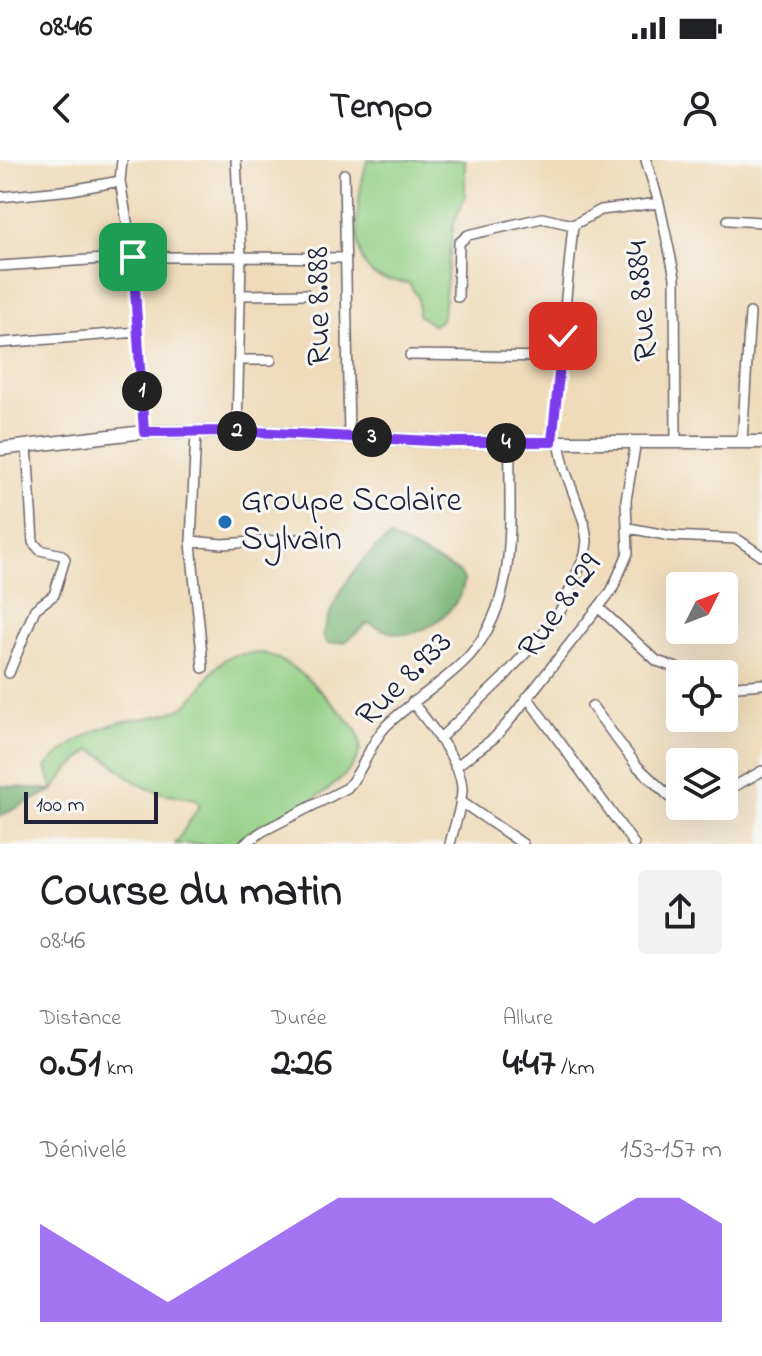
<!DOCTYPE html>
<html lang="fr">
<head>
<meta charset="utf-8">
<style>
  :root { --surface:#fff; --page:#f2f2f2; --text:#202124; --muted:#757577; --accent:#7c3aed }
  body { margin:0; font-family:"Indie Flower",sans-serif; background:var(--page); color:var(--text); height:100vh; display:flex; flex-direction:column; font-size:30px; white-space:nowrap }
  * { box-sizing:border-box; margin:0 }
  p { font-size:26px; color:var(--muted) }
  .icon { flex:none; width:44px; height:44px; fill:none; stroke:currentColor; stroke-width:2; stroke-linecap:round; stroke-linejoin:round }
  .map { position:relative; height:684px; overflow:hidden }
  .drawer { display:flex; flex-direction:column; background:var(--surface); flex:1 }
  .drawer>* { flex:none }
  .needle { width:52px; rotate:48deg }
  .buttons { position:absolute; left:666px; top:412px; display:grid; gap:16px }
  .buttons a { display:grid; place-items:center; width:72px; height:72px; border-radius:8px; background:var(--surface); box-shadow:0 8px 32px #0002; font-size:40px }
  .scale { position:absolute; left:24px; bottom:20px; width:134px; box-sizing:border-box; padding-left:8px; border:4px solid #22223b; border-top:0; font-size:22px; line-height:28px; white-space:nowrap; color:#22223b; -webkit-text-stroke:6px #f6f6f2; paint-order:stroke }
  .pin { position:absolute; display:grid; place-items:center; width:68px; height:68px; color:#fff; margin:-34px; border-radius:16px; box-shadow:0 4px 12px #0006 }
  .km { position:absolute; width:40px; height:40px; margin:-20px; border-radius:50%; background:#222; color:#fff; font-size:22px; line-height:40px; text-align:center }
  .round { display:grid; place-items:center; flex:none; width:84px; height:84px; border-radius:8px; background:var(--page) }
  .head { display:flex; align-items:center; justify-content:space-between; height:136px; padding:0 40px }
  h1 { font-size:44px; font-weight:700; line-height:60px }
  .metrics { display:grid; grid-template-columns:repeat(3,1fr); gap:12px; height:136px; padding:8px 40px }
  .metrics div { display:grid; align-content:center }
  .metrics b { font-size:40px; font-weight:700 }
  .metrics small { font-size:22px; font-weight:400 }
  .metrics p { font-size:22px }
  .chart { height:224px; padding:16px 40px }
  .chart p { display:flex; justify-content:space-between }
  .chart svg { width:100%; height:144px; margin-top:8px; fill:var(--accent); opacity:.7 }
  .status { display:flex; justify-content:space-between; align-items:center; height:56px; padding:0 40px; background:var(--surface); direction:ltr }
  .status svg { height:22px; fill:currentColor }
  header { display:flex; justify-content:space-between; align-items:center; height:104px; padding:0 40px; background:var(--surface); font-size:36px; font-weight:700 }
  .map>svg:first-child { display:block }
</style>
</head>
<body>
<div class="status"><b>08:46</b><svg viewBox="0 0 49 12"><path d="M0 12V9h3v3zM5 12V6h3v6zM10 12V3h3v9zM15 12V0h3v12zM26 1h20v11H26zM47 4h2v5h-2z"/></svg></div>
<header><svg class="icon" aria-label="back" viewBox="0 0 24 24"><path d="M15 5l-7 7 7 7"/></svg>Tempo<svg class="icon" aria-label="person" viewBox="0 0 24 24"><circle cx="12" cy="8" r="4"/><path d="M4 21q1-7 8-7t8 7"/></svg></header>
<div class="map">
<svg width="762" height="684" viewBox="0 0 762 684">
  <rect width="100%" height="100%" fill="#f6f6f2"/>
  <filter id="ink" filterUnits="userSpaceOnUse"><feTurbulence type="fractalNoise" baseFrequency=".0125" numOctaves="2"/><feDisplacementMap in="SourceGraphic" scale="16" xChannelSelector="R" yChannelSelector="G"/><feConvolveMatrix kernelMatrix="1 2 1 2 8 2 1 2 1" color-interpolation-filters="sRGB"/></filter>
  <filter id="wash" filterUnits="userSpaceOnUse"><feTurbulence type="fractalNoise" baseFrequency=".006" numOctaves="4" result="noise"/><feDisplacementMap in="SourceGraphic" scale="32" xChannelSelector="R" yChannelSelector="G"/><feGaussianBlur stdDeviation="1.8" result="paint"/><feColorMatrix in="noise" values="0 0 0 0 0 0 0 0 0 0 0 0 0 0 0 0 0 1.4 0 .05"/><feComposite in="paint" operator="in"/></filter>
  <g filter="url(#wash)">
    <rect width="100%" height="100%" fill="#efdbba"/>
    <!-- green -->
    <path fill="#93cf84" stroke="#5a7860" stroke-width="2" d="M368 0H465V36L453 66 443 152 440 161 433 165 418 155V138L409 123C398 121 382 121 373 114 348 96 358 26 368 0Z
      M263 493C292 502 311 521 332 543 340 551 350 560 356 570 382 616 276 659 246 674L236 684H175L200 645 196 639C177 635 155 634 139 624 122 614 109 596 91 590L68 610 53 630 46 607C63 588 90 571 114 564 136 557 166 559 186 545 203 533 212 502 232 496 241 493 254 494 263 493Z"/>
    <!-- forest -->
    <path fill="#76b272" stroke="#4c6a56" stroke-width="2" d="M390 377 459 412 464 419C464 445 429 474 403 474 390 474 380 468 368 463L345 482 328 484 323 476C331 438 358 399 390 377Z
      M0 626 53 630 0 656Z"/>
  </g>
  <g filter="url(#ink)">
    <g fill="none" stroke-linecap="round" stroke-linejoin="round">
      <defs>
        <path id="street" d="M122 0 120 21 133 97 144 272
          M236 0 241 97 344 98
          M646 0 659 43 675 117 676 281
          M344 14 349 276
          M0 37 71 30 120 21
          M728 60 762 62
          M573 65 601 50 659 43
          M0 106 133 97H241L237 271
          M241 135 306 134
          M458 137 459 83 468 75 542 58 573 65 552 282
          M0 183 138 172
          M410 195 560 197
          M239 200H271
          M196 272 191 381 222 384 317 378
          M742 282 750 153
          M629 368 671 376 737 379 762 396
          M191 381C194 424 200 465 203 508
          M600 449 657 501 693 514
          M9 513 35 449 54 435 65 399 62 395 40 390 33 382 27 285
          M724 523 737 526 762 524
          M527 537 634 684
          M412 542C428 562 462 603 462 629 462 647 454 666 450 684
          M592 546 637 606 684 650 687 653 700 646
          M439 579 503 518 551 465 562 448 585 395 587 381 584 362 565 310 559 283
          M455 607 494 578 506 565 612 430 628 393 626 340 636 281
          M724 632 762 611
          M460 641 523 684
          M244 684 263 671 347 628C364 610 369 584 386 566 412 540 446 522 470 495 521 436 508 355 510 283"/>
        <path id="secondary" d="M0 289 144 272 237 271 451 282H762"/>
      </defs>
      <!-- street casing -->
      <use href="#street" stroke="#6a6367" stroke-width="12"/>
      <!-- secondary casing -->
      <use href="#secondary" stroke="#6a6367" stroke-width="15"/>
      <!-- street -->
      <use href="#street" stroke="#fff" stroke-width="9"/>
      <!-- secondary -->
      <use href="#secondary" stroke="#fff" stroke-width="12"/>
    </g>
  </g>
  <g fill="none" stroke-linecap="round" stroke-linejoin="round" filter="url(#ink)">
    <defs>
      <path id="route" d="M133 97 144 272 237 271 451 282H552L563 176"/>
    </defs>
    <!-- route casing -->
    <use href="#route" stroke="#fff" stroke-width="16"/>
    <!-- route -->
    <use href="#route" stroke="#7c3aed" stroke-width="10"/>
  </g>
  <!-- markers -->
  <circle fill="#1f6fb2" stroke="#f6f6f2" stroke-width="3" cx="225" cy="362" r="8"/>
  <g text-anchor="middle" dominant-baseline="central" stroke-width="6" stroke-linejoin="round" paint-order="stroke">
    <!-- street labels -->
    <g font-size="34" fill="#22223b" stroke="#f6f6f2">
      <text transform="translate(643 141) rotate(-95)">Rue 8.884</text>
      <text transform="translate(320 146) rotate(-91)">Rue 8.888</text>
      <text transform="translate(561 447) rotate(-55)">Rue 8.929</text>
      <text transform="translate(405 520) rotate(-45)">Rue 8.933</text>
    </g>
    <!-- poi labels -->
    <g font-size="34" fill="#22223b" stroke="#f6f6f2" text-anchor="start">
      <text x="241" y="342">Groupe Scolaire<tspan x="241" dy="39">Sylvain</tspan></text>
    </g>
  </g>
</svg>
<div class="buttons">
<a><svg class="needle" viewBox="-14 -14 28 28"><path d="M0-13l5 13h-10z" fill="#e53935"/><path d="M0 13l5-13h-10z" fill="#757577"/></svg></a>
<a><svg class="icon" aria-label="locate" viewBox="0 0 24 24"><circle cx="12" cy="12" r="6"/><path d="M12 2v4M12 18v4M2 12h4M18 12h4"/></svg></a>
<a><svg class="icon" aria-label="layers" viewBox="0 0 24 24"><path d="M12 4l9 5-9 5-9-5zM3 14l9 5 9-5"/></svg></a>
</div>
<div class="scale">100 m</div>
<div class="pin" style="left:133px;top:97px;background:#1e9e55"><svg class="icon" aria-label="arrive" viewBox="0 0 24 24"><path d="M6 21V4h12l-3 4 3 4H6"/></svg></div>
<div class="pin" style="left:563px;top:176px;background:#d93025"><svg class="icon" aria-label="check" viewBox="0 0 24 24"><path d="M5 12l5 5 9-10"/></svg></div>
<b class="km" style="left:142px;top:231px">1</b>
<b class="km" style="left:237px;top:271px">2</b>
<b class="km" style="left:372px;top:277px">3</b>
<b class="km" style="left:506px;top:283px">4</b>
</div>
<section class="drawer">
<div class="head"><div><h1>Course du matin</h1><p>08:46</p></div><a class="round"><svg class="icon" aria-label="share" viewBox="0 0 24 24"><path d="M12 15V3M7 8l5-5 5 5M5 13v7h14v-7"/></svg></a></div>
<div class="metrics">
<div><p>Distance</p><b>0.51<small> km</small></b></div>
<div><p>Durée</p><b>2:26</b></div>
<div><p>Allure</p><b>4:47<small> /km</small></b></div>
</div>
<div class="chart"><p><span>Dénivelé</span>153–157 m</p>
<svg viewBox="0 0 160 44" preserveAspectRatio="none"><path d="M0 44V14L10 22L20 30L30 38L40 30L50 22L60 14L70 6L80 6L90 6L100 6L110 6L120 6L130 14L140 6L150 6L160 14V44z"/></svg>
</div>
</section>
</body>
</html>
